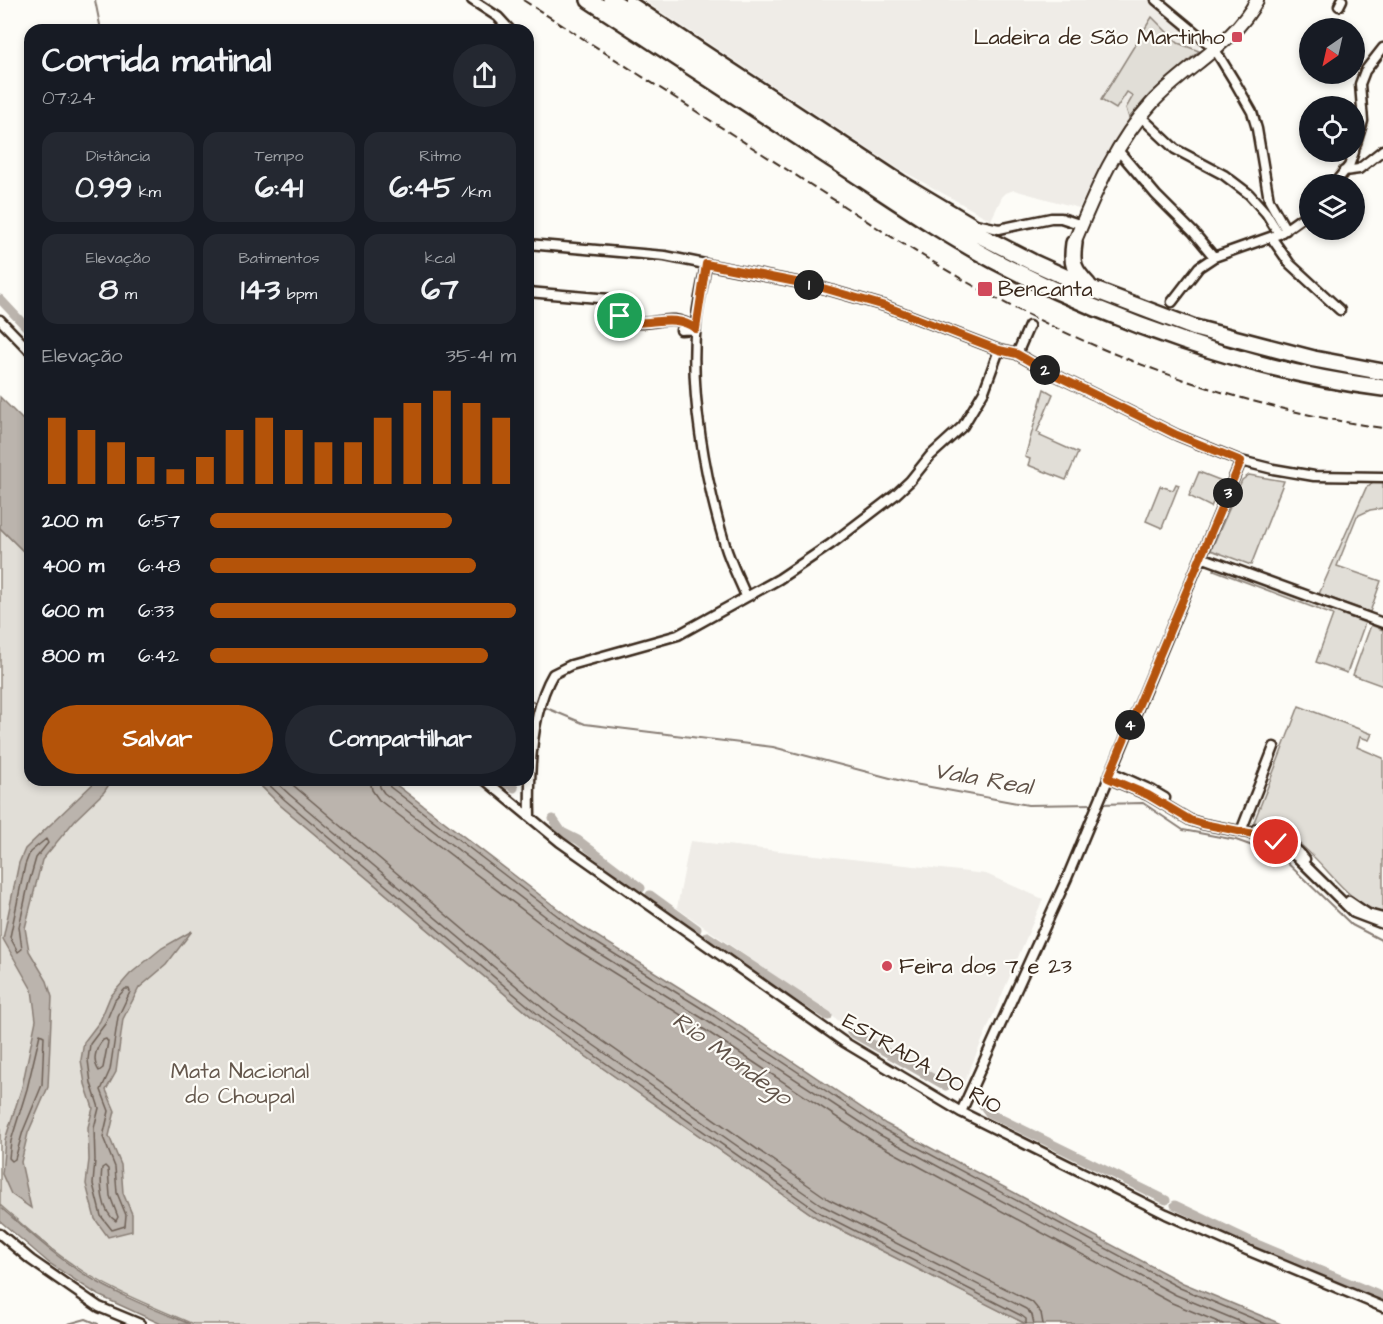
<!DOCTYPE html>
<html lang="pt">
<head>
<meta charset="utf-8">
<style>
  :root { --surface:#171b24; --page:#242831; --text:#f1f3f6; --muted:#9ea1a6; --accent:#b45309 }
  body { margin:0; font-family:"Architects Daughter",sans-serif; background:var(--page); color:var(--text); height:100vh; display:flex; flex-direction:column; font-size:22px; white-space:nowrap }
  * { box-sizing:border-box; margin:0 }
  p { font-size:20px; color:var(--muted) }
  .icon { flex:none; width:33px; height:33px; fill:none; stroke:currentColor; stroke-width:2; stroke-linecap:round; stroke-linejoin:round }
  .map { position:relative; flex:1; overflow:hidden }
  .details { position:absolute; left:24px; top:24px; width:510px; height:762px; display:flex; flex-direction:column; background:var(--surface); border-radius:18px; box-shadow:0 3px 9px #0003 }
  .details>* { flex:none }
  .needle { width:39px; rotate:214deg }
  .fabs { position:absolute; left:1299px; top:18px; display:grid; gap:12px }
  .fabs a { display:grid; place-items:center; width:66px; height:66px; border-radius:50%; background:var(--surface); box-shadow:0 3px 9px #0003; font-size:30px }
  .pin { position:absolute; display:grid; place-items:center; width:51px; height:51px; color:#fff; margin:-26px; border:3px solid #fff; border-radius:50%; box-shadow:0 2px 6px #0007 }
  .km { position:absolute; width:30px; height:30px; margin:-15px; border-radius:50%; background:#222; color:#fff; font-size:16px; line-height:30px; text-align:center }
  .round { display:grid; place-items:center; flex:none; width:63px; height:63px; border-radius:32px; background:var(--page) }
  .headline { display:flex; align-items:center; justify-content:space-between; height:102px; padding:0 18px }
  h1 { font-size:33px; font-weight:800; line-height:45px }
  .stats { display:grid; grid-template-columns:repeat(3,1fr); gap:9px; height:102px; padding:6px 18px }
  .stats div { display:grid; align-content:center; border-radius:15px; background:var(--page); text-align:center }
  .stats b { font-size:30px; font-weight:800 }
  .stats small { font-size:16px; font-weight:400 }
  .stats p { font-size:16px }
  .chart { height:168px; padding:12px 18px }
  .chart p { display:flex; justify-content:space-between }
  .chart svg { width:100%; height:108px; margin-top:6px; stroke:var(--accent); stroke-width:6 }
  .action { display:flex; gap:12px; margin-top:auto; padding:12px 18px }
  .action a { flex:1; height:69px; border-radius:36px; background:var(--accent); color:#fff; font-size:24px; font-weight:800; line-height:69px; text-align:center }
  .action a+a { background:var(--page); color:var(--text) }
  ul { padding:0 18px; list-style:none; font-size:20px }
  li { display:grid; grid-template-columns:96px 72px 1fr; align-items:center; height:45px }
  li i { height:15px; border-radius:8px; background:var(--accent) }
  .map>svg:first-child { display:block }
</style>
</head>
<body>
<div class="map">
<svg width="1383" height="1324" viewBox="0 0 1383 1324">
  <rect width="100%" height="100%" fill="#fdfcf7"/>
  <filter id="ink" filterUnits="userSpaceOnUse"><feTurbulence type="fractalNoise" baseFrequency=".0167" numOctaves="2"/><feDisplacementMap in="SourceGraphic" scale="12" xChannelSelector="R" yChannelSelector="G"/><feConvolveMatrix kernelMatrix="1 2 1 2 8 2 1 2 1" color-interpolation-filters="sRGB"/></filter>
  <g filter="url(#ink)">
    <!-- built -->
    <path fill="#efece7" d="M643 0H1149L1199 44V50L1150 94 1129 118 1105 155 1079 208 1014 190 1006 193 1002 197 991 220 899 169Z
      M690 841 986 874 1043 899 961 1090 842 1023 677 908Z"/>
    <!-- green -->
    <path fill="#e1ded7" stroke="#8e847a" stroke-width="1.5" d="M1152 17 1178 43 1199 51 1150 94 1129 118 1126 108 1133 96 1127 92 1116 109 1101 100Z
      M1044 389 1053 394 1037 432 1041 434 1040 436 1078 453 1066 480 1028 465 1030 459 1025 457Z
      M1199 472 1222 481 1211 507 1189 496Z
      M1249 475 1284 481 1251 565 1211 550 1242 480Z
      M1383 481V508L1370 510 1357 516 1337 566 1381 581 1370 612 1319 594 1366 488 1373 482Z
      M1176 484 1179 485 1162 528 1146 521 1160 486 1173 490Z
      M0 528 30 558V780H255L280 805 544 1027 817 1218 1026 1324H193C152 1306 109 1290 72 1264 46 1247 23 1225 0 1205Z
      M1215 567 1365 623 1347 673 1316 662 1333 615 1214 570Z
      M1371 625 1383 630V686L1353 675Z
      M1299 706 1372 734 1369 740 1360 737 1357 747 1383 758V913C1343 902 1326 861 1293 839 1281 831 1268 827 1254 822Z"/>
    <!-- water -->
    <path fill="#bbb4ad" stroke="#887d74" stroke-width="1.5" d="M0 397 30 427V558L0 528Z
      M97 780H112L104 792 75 820 42 860 25 928 29 951 47 981 52 997 48 1087 28 1133 21 1162 31 1208 11 1194 2 1174 5 1140 22 1087 36 1020 32 990 3 939 19 863 25 849Z
      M255 780H390L579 925 717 1011 886 1124 1183 1283 1281 1324H1026L817 1218 544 1027 280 805Z
      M192 931 166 965 139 988 123 1019 116 1072 106 1090 115 1111 109 1136 121 1165 123 1193 132 1214V1231L108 1237 95 1219 86 1184 89 1160 88 1127 93 1108 85 1084 81 1060 84 1042 100 1021 110 997 130 974 162 948Z
      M0 1207C27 1230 53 1255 84 1274 117 1295 154 1309 190 1324H161L98 1295 49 1263 0 1221Z"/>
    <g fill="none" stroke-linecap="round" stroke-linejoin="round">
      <!-- shore -->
      <path stroke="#6e6157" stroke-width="1.5" d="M264 780 285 800 547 1022 820 1213 1022 1316 1026 1319V1324
        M274 780 290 795 552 1016 823 1206 1026 1309 1032 1315 1034 1324
        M287 780 557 1009 828 1199 1032 1302 1041 1313 1043 1324
        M370 780 372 790 379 800 566 943 705 1030 874 1142 1172 1303 1223 1324
        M379 780 380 787 384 793 571 936 710 1023 880 1135 1176 1295 1246 1324
        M387 780 390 787 576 930 714 1016 883 1129 1180 1288 1266 1324
        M46 839 48 843 36 858 28 886 19 927 22 949 18 952 10 937 25 865 30 852Z
        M125 989H129L130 992 118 1017 110 1070 101 1090 109 1111 103 1137 115 1167 117 1193 126 1215 125 1226 112 1230 101 1216 93 1184 95 1160 94 1128 99 1108 91 1083 88 1060 90 1044 105 1024 115 1000Z
        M40 1034 44 1036 42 1085 23 1131 15 1159 12 1161 9 1158 11 1141 27 1089Z
        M106 1039 108 1042 103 1068 99 1071C92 1061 95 1049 103 1040Z
        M105 1166 108 1169 110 1196 118 1217 116 1221C101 1212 100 1184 102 1168Z"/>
      <!-- stream -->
      <path stroke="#887d74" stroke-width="2" d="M95 0 101 30
        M528 700 535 703
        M544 707 585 724 773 747 909 783 1028 805 1094 804
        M1099 804 1143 803 1183 830 1236 840 1280 856 1352 925 1383 941
        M68 1324 86 1319 98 1324"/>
      <!-- canal -->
      <path stroke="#bbb4ad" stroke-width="9" d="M0 299 30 331
        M501 780 514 788
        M553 819 562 832 578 840 641 888
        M650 895 697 929
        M707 936 828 1016
        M851 1032 946 1086
        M983 1105 989 1113 1166 1200
        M1175 1205 1259 1245 1383 1297"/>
      <defs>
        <path id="street" d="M472 0 498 17 510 30
          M629 0 902 180 976 224 999 229 1051 218H1061L1082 225
          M1156 0 1214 48 1236 84 1252 112 1257 129 1269 200 1286 230
          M1339 6 1342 0
          M1140 116 1175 149 1224 175 1249 194 1266 213 1279 234
          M1117 149 1156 195 1194 233 1214 257
          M1354 150 1363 121 1360 84 1365 71 1383 48
          M1344 171 1359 169 1383 150
          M1334 184 1349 166 1354 152
          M1271 237 1290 264 1340 310
          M528 244 665 256 816 286 885 306 999 350 1017 354 1045 370 1177 435 1241 461 1273 469 1314 476 1383 477
          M706 264C703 284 698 303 696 323 689 392 705 479 725 545 730 562 739 579 746 596
          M528 292 610 299 615 302 623 320C627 321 633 323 638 323 659 324 673 312 695 329L681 330
          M1172 302 1199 267 1214 257 1279 234 1310 212
          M0 320 30 351
          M1017 354 1029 326
          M1201 557 1383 623
          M1111 772 1153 791 1165 798
          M1108 778 1148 795 1190 820 1203 824 1259 835 1276 842 1298 858 1354 913 1383 924
          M485 780 560 842 844 1042 961 1112 1166 1214 1247 1250 1383 1307
          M530 816C529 774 531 711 553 674L571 665 678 635 779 579 831 544 895 495 910 481 930 456 963 426 984 391 999 350
          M1243 826 1274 747
          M1256 829C1276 834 1292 843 1305 859
          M1349 901 1368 914 1383 918
          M961 1112 1067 878 1241 461
          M0 1234 31 1260 99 1307 140 1324"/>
        <path id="secondary" d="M1074 243C1095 193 1115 143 1152 103 1185 67 1234 44 1257 0"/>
        <path id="highway" d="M589 0C670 53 751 106 832 159 885 193 937 230 993 260 1110 321 1252 372 1383 388
          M611 0 938 214 1032 262 1092 289 1195 328 1314 359 1383 372
          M1074 243C1071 264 1073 269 1088 285"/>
      </defs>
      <!-- street casing -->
      <use href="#street" stroke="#3b2a1e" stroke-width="13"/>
      <!-- secondary casing -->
      <use href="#secondary" stroke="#3b2a1e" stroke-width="16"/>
      <!-- highway casing -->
      <use href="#highway" stroke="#3b2a1e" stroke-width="20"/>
      <!-- street -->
      <use href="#street" stroke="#fdfcf7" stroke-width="8"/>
      <!-- secondary -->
      <use href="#secondary" stroke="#fdfcf7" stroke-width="12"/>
      <!-- highway -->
      <use href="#highway" stroke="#fdfcf7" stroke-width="15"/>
      <!-- rail -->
      <path stroke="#3b2a1e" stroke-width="2" stroke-dasharray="9 4.5" stroke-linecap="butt" d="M523 0 898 241C942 267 986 295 1033 317 1142 371 1262 411 1383 428"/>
    </g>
  </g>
  <g fill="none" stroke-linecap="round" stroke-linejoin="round" filter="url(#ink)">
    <defs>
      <path id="route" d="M620 316C638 333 670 309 696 329L706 264 816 286 885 306 999 350 1017 354 1045 370 1177 435 1241 461 1108 778 1148 795 1190 820 1203 824 1259 835 1276 842"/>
    </defs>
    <!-- route casing -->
    <use href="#route" stroke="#fff" stroke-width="12"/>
    <!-- route -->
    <use href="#route" stroke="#b45309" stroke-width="8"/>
  </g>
  <!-- markers -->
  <g fill="#d1495b" stroke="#fdfcf7" stroke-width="2">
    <rect x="1231" y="31" width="12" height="12" rx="3"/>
    <rect x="977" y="281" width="16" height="16" rx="3"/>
    <circle cx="887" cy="966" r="6"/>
  </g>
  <g text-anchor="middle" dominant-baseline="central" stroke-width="4.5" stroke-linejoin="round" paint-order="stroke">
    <!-- poi labels -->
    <g font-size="22" fill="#3b2a1e" stroke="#fdfcf7" text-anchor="start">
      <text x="1225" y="37" text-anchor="end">Ladeira de São Martinho</text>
      <text x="998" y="289">Bencanta</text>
      <text x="899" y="966">Feira dos 7 e 23</text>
    </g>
    <!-- street labels -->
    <g font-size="22" fill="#3b2a1e" stroke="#fdfcf7">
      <text transform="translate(922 1064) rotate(30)">ESTRADA DO RIO</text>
    </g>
    <!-- park labels -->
    <g font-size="22" fill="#64574c" stroke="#fdfcf7">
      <text x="240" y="1071">Mata Nacional<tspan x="240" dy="25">do Choupal</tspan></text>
    </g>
    <!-- water labels -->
    <g font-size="24" font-style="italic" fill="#615349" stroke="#fdfcf7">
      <text transform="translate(983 779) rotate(10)">Vala Real</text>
      <text transform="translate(732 1059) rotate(36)">Rio Mondego</text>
    </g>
  </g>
</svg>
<div class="fabs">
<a><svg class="needle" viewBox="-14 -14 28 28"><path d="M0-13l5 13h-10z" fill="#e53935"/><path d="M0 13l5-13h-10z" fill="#9ea1a6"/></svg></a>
<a><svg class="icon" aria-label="locate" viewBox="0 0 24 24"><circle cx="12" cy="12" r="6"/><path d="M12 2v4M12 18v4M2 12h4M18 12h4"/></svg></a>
<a><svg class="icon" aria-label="layers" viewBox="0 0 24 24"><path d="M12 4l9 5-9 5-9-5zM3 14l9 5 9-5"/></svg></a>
</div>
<div class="pin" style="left:620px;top:316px;background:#1e9e55"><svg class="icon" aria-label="arrive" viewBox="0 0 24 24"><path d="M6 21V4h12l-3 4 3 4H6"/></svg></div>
<div class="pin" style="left:1276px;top:842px;background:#d93025"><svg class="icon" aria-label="check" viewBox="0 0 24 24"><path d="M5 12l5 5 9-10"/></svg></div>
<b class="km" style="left:809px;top:285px">1</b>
<b class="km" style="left:1045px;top:370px">2</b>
<b class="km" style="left:1228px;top:493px">3</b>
<b class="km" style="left:1130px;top:725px">4</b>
<section class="details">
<div class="headline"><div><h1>Corrida matinal</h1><p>07:24</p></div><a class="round"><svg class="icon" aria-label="share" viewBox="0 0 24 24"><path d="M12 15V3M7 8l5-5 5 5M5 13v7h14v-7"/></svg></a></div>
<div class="stats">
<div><p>Distância</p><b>0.99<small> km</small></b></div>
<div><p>Tempo</p><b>6:41</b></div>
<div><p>Ritmo</p><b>6:45<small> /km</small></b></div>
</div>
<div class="stats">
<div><p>Elevação</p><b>8<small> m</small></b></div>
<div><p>Batimentos</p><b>143<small> bpm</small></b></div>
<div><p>kcal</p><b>67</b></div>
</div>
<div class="chart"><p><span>Elevação</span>35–41 m</p>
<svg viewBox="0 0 160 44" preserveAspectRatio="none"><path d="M5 44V17M15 44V22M25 44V27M35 44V33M45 44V38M55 44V33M65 44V22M75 44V17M85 44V22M95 44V27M105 44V27M115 44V17M125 44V11M135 44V6M145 44V11M155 44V17"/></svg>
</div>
<ul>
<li><b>200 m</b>6:57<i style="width:79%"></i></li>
<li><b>400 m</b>6:48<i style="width:87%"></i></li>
<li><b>600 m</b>6:33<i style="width:100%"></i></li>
<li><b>800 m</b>6:42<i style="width:91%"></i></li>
</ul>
<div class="action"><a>Salvar</a><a>Compartilhar</a></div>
</section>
</div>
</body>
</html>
